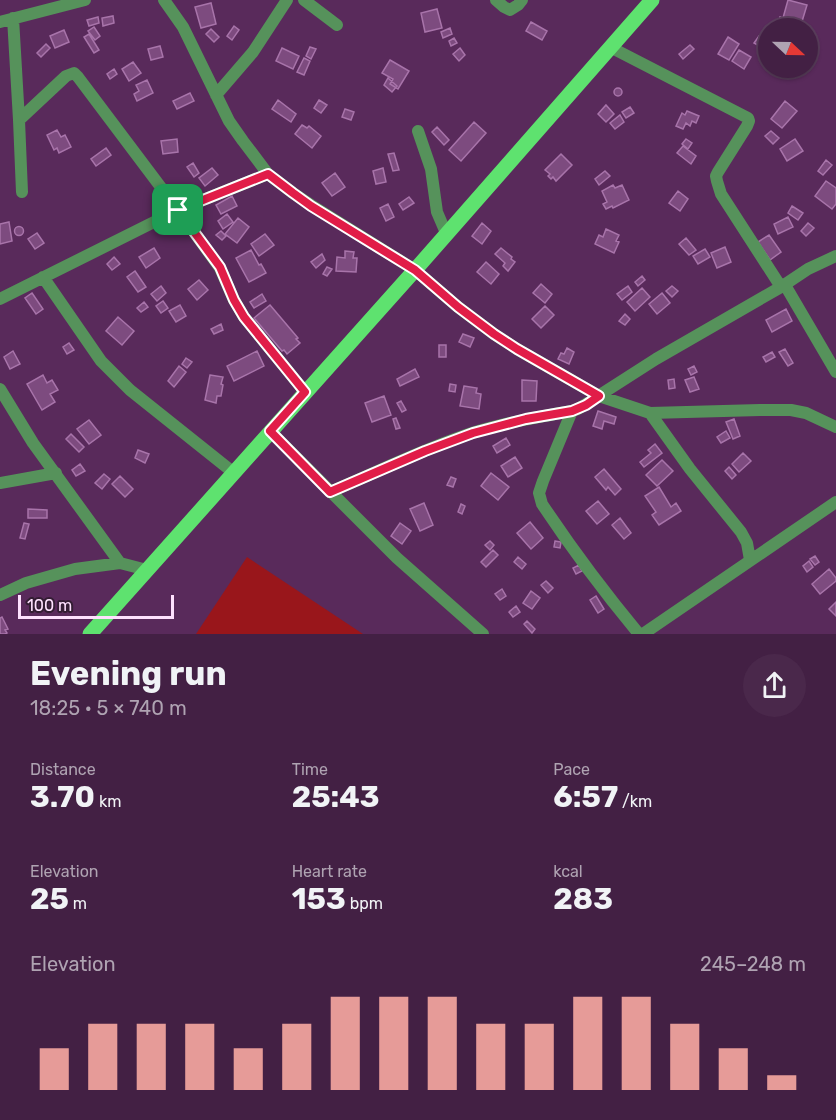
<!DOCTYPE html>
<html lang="en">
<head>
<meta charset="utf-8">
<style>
  :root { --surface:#432044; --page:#4a284b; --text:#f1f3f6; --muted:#afa3b2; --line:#5b3e5d; --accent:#e69b98 }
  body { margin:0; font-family:Rubik,sans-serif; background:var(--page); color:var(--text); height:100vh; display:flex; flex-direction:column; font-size:22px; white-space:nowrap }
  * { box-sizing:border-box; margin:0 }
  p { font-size:20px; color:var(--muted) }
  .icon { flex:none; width:33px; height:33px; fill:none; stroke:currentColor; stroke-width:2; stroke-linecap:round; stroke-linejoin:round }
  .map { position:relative; height:634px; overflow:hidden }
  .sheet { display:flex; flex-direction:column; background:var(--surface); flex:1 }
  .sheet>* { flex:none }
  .needle { width:39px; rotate:112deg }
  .fabs { position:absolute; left:758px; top:18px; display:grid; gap:12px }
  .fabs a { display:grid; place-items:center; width:60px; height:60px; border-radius:50%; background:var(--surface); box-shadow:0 2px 4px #0004,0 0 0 2px var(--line); font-size:30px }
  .scale { position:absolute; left:18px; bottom:15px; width:156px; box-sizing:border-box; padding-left:6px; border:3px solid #fee1fe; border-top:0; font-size:16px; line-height:21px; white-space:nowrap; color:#fee1fe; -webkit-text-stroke:4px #331d33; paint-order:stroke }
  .pin { position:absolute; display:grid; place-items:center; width:51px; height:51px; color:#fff; margin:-26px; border-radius:12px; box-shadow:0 3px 9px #0006 }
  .round { display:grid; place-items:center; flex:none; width:63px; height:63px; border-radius:32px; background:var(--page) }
  .head { display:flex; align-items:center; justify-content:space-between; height:102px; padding:0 30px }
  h1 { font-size:33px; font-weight:700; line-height:45px }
  .stats { display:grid; grid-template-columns:repeat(3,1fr); gap:9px; height:102px; padding:6px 30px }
  .stats div { display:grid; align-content:center }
  .stats b { font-size:30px; font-weight:700 }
  .stats small { font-size:16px; font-weight:400 }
  .stats p { font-size:16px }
  .chart { height:168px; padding:12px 30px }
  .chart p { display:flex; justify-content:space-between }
  .chart svg { width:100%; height:108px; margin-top:6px; stroke:var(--accent); stroke-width:6 }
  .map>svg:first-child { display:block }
</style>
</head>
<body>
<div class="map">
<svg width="836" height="634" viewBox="0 0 836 634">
  <rect width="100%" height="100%" fill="#592a5b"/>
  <!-- green -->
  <path fill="#99161b" d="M247 557 363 634H196Z"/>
  <!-- building -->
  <path fill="#7d4b7f" stroke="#a874aa" stroke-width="1.5" d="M788 0 807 5 800 28H789L778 25 780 17 783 18Z
    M211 3 216 24 201 28 195 7Z
    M437 9 442 28 425 32 421 13Z
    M113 16 114 23 103 26 102 18Z
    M98 17 99 23 89 26 87 20Z
    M531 22 547 31 542 40 526 31Z
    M234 26 239 30 232 40 227 36Z
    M94 27 100 36 95 40 88 31Z
    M450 28 452 34 443 38 441 32Z
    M211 29 219 37 214 42 206 34Z
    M64 30 69 42 55 48 50 36Z
    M89 34 99 50 94 53 84 37Z
    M759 36 768 42V51L754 43Z
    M728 37 739 44 729 60 718 54Z
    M454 38 457 43 451 46 449 41Z
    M46 44 50 48 41 57 37 53Z
    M690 45 694 49 683 59 679 54Z
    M160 46 163 57 151 60 148 49Z
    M310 47 316 49 311 59 306 56Z
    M282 48 299 56 293 69 276 61Z
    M460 48 465 55 459 61 453 54Z
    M739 50 751 57 744 69 732 61Z
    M304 58 310 61 304 75 297 72Z
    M390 60 409 71 398 89 390 84 393 79 382 73Z
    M133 62 141 73 129 81 122 69Z
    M114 69 117 74 110 79 107 74Z
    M388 78 397 86 392 92 384 85Z
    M147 80 153 93 137 101 134 94 139 91 136 85Z
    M614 92a4 4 0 1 1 8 0a4 4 0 1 1-8 0Z
    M190 93 194 101 177 109 173 101Z
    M278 100 296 114 291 122 272 109Z
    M319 100 327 105 321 113 314 108Z
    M785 101 797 111 782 128 771 119Z
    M606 105 614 114 606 122 598 114Z
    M630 107 634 113 626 118 622 112Z
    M345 109 354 112 351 120 342 117Z
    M687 111 699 116 696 123 692 121 690 126 686 123 683 129 676 126 682 113 685 115Z
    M620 115 624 122 615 129 610 123Z
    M474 122 486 133 461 161 449 150Z
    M302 125 307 128 309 126 321 136 312 148 295 134Z
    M437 127 449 140 444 145 432 132Z
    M57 130 61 137 65 135 71 147 59 153 57 148 54 150 47 135Z
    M771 131 779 138 773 144 765 136Z
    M177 139 178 152 163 154 161 141Z
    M686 139 692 143 688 149 682 144Z
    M795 139 803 151 787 161 780 149Z
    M683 146 696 156 691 164 677 153Z
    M106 148 111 155 96 166 91 159Z
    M394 153 399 170 393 171 388 154Z
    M561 154 572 165 556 181 553 177 551 179 548 176 550 174 545 170Z
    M826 160 832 165 823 175 818 171Z
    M193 163 199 173 194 177 187 167Z
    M212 168 218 175 205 186 199 178Z
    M383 168 386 182 376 184 373 171Z
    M605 171 610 176 599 185 595 179Z
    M335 173 345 187 332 196 322 183Z
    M826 181 836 188V204L832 209 815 196Z
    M613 185 615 188 622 185 629 200 613 208 612 206 606 209 603 204 607 202 602 191Z
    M678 191 688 199 680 211 669 203Z
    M232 196 237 206 221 214 216 205Z
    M409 197 414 203 403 210 399 204Z
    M388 204 394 217 386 221 380 208Z
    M792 206 803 213 798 220 788 213Z
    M227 214 233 222 223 229 218 221Z
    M788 217 793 227 778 234 774 224Z
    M238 218 249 227 237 243 225 234Z
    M9 222 12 241 0 244V224Z
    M482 223 491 231 482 244 472 236Z
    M808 223 814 228 806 236 801 231Z
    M14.5 231a4.5 4.5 0 1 1 9 0a4.5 4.5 0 1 1-9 0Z
    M606 229 619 235 616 241 619 242 614 253 595 244 599 235 603 237Z
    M221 231 226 236 222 240 216 235Z
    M37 233 44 243 35 249 28 239Z
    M265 234 274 245 259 256 251 244Z
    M769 235 781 252 770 260 758 242Z
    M686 238 696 250 689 255 679 244Z
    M725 247 731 262 717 268 711 253Z
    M154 248 160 258 146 268 139 257Z
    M501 248 512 257 511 259 515 262 508 271 503 266 505 263 495 254Z
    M705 249 710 257 698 264 693 256Z
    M251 250 259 265 261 264 266 273 249 282 236 258Z
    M345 251 354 252 353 258H357L356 272 336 271 337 257 345 258Z
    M322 254 325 260 316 268 311 262Z
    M114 257 120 264 112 270 107 264Z
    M486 262 499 274 491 284 477 272Z
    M327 267 332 269 327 276 323 274Z
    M135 271 146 287 138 292 127 277Z
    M642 276 645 280 638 286 635 282Z
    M199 280 208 290 197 300 188 289Z
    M541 284 552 294 545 303 533 293Z
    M161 286 166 293 157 301 151 294Z
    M628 286 632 292 622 300 617 294Z
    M672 286 678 291 672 297 666 291Z
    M642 288 650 297 635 311 627 302Z
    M32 293 43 309 36 314 25 298Z
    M662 293 670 303 657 314 649 304Z
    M262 294 266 301 254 308 250 302Z
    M163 301 168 308 161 313 156 306Z
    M144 302 148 307 141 312 137 308Z
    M180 305 186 316 176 322 169 311Z
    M270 305 298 338 296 339 300 343 287 354 284 350 282 351 254 318Z
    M545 306 554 315 541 328 532 319Z
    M786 309 792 321 772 332 766 320Z
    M625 314 630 319 625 325 619 321Z
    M118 317 134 331 122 345 106 331Z
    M221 324 223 330 214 334 211 329Z
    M463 334 474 338 470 347 459 342Z
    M69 343 74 350 67 354 63 347Z
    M439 345H446V357H439Z
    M567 348 574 352 569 364 558 359 561 353 564 354Z
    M785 349 793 363 788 366 779 352Z
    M13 351 20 364 10 369 4 357Z
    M257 351 264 366 234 381 227 366Z
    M772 352 775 357 766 362 763 357Z
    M186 358 192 362 187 368 182 364Z
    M179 366 186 372 174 387 168 381Z
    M694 366 697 372 691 375 688 369Z
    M415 369 419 377 400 386 397 379Z
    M43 375 47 383 52 380 58 390 50 394 55 402 42 410 27 384Z
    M210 375 223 377 221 384 223 385 221 396H217L216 403 205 400Z
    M694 377 699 389 690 392 685 380Z
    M674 379 675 388 669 389 668 380Z
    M522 380 537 381 536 401H522Z
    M450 384 456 385 455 392 449 391Z
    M464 386 477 388 476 393 481 394 479 409 460 406Z
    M384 396 391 415 372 422 365 403Z
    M401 401 406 410 402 412 397 403Z
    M598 411 616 417 614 424 604 421 602 429 593 426Z
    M396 418 400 428 396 429 393 419Z
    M734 419 740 436 733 439 726 422Z
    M89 420 101 435 89 444 77 429Z
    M726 431 730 438 721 443 717 437Z
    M71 434 84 447 79 452 66 439Z
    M506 438 510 445 497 453 493 446Z
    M655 444 662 453 644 467 640 462 651 453 648 450Z
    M138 450 149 454 145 463 135 458Z
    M743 453 751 461 739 472 732 464Z
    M515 457 522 468 508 477 501 466Z
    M662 460 673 471 657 486 646 475Z
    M80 464 85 471 76 476 72 470Z
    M729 467 736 475 732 479 725 471Z
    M604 469 621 489 615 495 608 487 606 490 595 477Z
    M491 473 509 487 498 500 481 486Z
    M104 474 110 479 102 489 95 483Z
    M120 476 133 489 125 497 112 484Z
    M451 477 456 479 453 487 447 485Z
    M659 487 671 507 676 503 681 511 659 525 652 515 656 512 645 496Z
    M598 501 609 514 597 524 586 511Z
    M424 503 433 525 420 531 410 509Z
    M461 504 465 506 462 514 458 512Z
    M28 509 47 510V518H28Z
    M620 518 631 533 624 539 612 525Z
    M530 522 543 538 531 549 517 533Z
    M24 523 29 524 25 539 20 538Z
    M400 523 411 531 402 544 391 536Z
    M490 541 494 545 490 550 485 545Z
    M555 541 561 542 560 548 554 547Z
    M493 550 498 555 486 567 481 562Z
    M815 556 819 562 815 565 810 559Z
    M518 557 526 564 522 569 514 562Z
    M809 561 813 567 807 572 803 566Z
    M579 565 582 571 576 574 573 568Z
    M829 569 836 578V581L820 594 812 584Z
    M546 581 553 588 548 593 541 585Z
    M502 589 506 596 500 600 495 594Z
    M531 591 540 598 532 609 523 603Z
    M596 596 604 609 598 613 590 600Z
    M836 602V616L829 609Z
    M516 606 520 612 513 617 509 612Z
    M2 617 8 629 5 630 7 633 5 634H0V618Z
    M527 621 535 629 532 633 524 624Z"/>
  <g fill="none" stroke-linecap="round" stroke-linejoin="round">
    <!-- minor -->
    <path stroke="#56925b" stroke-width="12" d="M164 0 183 27 229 121 243 141 268 174 293 193 311 205 415 270 458 307 494 334 517 349 599 396 650 413 760 410H791L806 413 836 427
      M304 0 337 25
      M496 0 504 7 510 10 518 5 522 0
      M13 18 19 120 22 192
      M0 22 85 0
      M610 47 748 118 749 121 747 126 718 172 716 176 717 181 721 194 781 287
      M216 95 253 52 287 0
      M19 120 66 76 74 73 78 77 178 210 268 174
      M418 131 431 169 437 212 446 233
      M43 277 101 361 130 390 234 473
      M785 285 836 372
      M0 299 178 210 220 268 234 300 244 317 305 392
      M0 389 33 443 120 563
      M572 411 543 481 539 493 542 504C572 549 604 592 639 634
      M650 413 690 469 741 532 747 543 750 560
      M270 431 397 558 483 634
      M0 483 56 473
      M330 492C377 472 423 449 472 433 504 423 538 417 572 411L578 409 656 359 781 287 808 269 836 256
      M0 595 26 583 75 569 120 563 147 570
      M643 634 836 502"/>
    <!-- major -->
    <path stroke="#5ee26f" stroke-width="15" d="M90 634 415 270 652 0"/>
  </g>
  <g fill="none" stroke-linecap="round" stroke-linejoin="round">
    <defs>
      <path id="route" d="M268 174 293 193 311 206 415 270 458 307 494 334 517 349 599 396 586 405 572 411 526 419 473 433 425 451 330 492 270 431 305 392 244 317 234 300 220 267 178 210Z"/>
    </defs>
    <!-- route casing -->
    <use href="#route" stroke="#fff" stroke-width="12"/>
    <!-- route -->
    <use href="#route" stroke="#e11d48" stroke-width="8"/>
  </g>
</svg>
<div class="fabs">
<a><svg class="needle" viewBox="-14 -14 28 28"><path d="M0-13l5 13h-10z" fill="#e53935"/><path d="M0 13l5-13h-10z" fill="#afa3b2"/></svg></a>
</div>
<div class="scale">100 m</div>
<div class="pin" style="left:178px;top:210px;background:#1e9e55"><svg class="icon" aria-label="arrive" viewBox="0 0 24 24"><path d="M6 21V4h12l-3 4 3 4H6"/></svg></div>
</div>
<section class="sheet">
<div class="head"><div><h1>Evening run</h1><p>18:25 · 5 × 740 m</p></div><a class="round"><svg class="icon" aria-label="share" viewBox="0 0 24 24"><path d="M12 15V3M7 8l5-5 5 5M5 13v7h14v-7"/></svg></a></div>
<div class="stats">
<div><p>Distance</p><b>3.70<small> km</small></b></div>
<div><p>Time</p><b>25:43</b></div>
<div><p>Pace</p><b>6:57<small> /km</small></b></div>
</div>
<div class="stats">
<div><p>Elevation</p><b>25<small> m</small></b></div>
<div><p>Heart rate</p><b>153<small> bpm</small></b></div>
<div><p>kcal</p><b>283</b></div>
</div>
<div class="chart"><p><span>Elevation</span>245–248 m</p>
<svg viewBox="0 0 160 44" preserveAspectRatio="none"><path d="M5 44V27M15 44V17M25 44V17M35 44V17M45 44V27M55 44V17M65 44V6M75 44V6M85 44V6M95 44V17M105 44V17M115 44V6M125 44V6M135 44V17M145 44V27M155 44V38"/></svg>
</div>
</section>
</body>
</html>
